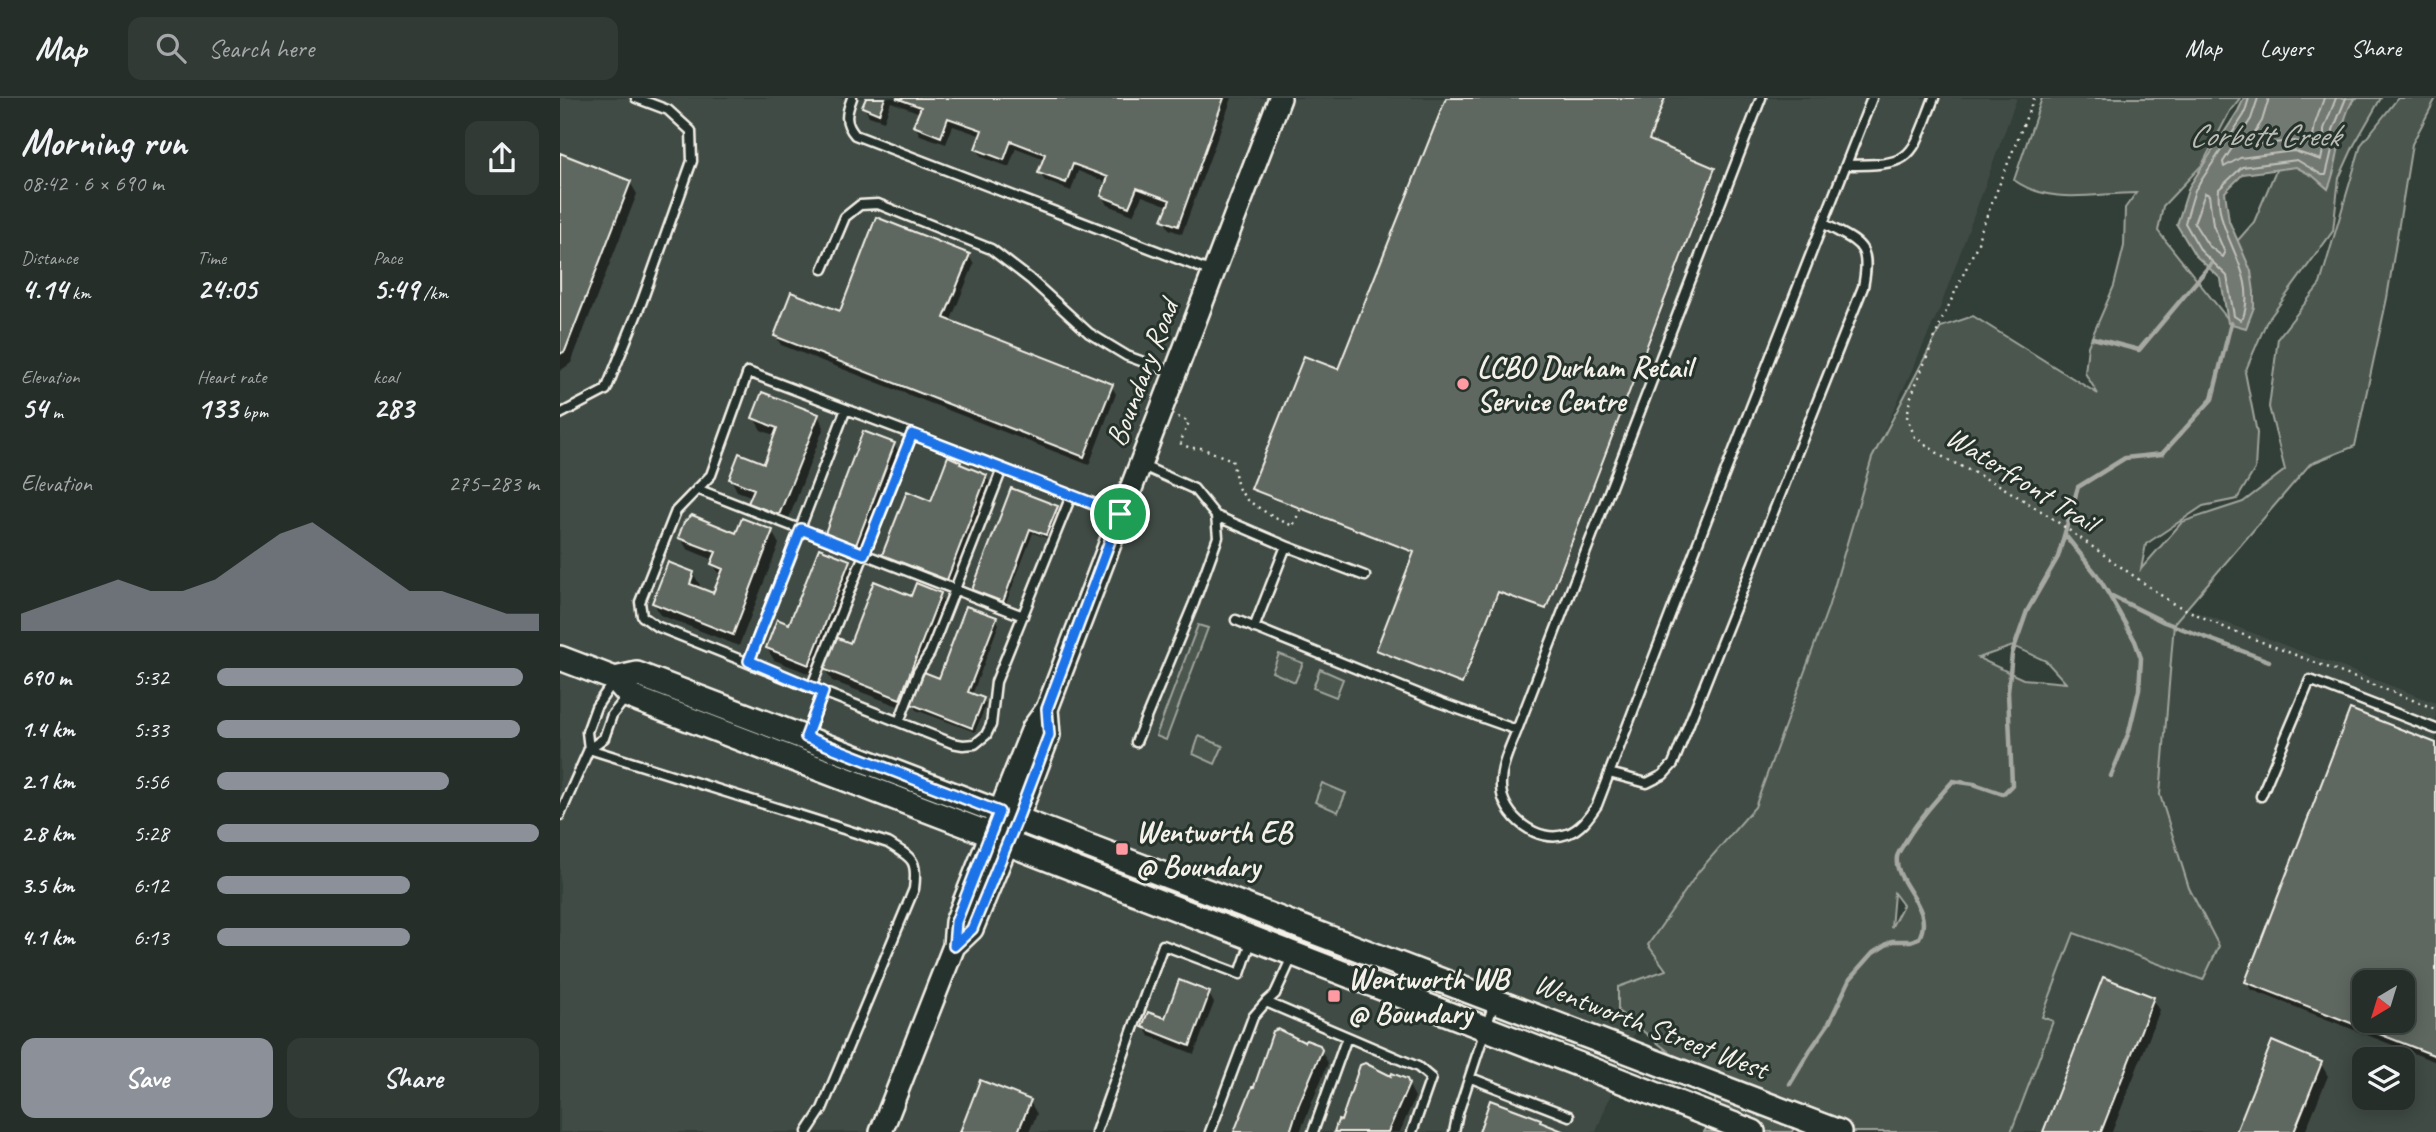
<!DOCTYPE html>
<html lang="en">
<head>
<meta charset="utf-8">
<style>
  :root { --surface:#262e2a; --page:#323a36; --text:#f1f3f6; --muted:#a4a8a8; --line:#424a47; --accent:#8c9099 }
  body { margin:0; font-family:Caveat,sans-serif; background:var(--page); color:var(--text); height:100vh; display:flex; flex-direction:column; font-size:26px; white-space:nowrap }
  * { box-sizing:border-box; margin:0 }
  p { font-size:23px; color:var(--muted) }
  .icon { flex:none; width:38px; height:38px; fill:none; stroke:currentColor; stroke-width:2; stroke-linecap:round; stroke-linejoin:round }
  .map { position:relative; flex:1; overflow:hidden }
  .details { display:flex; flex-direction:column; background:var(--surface); width:560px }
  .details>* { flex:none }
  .needle { width:46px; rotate:218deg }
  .buttons { position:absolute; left:1792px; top:872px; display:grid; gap:14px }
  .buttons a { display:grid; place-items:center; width:63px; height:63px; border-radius:14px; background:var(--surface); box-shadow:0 4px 18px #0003,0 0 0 2px var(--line); font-size:35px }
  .pin { position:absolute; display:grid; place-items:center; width:60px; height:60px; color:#fff; margin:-30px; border:4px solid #fff; border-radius:50%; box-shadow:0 2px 7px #0007 }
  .round { display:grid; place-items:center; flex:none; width:74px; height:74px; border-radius:14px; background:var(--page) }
  .head { display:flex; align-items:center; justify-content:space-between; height:119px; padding:0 21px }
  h1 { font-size:38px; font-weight:800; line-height:52px }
  .metrics { display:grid; grid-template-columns:repeat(3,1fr); gap:10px; height:119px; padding:7px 21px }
  .metrics div { display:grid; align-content:center }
  .metrics b { font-size:30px; font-weight:800 }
  .metrics small { font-size:19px; font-weight:400 }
  .metrics p { font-size:19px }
  .chart { height:196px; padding:14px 21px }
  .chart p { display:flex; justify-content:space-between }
  .chart svg { width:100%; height:126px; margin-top:7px; fill:var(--accent); opacity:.7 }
  .button { display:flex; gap:14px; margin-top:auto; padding:14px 21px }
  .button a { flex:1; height:80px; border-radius:14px; background:var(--accent); color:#fff; font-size:28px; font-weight:800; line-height:80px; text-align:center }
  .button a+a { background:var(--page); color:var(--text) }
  ul { padding:0 21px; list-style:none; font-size:23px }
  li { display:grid; grid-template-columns:112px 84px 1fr; align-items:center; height:52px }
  li i { height:18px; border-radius:9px; background:var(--accent) }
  header { display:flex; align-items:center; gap:42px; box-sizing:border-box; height:98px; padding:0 35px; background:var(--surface); border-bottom:2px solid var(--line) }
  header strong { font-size:33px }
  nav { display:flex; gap:38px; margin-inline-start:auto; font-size:24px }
  .search { width:490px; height:63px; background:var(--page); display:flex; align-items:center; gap:18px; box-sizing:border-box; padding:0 24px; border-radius:14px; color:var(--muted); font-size:26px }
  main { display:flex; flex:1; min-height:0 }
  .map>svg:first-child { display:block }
</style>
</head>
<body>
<header>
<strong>Map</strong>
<div class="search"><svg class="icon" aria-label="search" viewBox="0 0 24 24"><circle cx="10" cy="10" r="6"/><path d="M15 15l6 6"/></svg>Search here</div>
<nav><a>Map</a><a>Layers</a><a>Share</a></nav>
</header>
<main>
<section class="details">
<div class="head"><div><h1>Morning run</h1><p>08:42 · 6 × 690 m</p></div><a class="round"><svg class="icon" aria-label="share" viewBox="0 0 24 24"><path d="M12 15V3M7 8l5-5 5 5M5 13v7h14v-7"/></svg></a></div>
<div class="metrics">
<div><p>Distance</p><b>4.14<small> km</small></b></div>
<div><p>Time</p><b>24:05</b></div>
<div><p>Pace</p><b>5:49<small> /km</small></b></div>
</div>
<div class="metrics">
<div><p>Elevation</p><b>54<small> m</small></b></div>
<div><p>Heart rate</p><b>133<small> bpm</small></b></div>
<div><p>kcal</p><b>283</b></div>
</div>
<div class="chart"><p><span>Elevation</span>275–283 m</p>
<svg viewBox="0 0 160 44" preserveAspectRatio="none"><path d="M0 44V38L10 34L20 30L30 26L40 30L50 30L60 26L70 18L80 10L90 6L100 14L110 22L120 30L130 30L140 34L150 38L160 38V44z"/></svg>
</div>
<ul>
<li><b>690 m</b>5:32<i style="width:95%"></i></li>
<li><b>1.4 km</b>5:33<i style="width:94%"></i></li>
<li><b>2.1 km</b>5:56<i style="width:72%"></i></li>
<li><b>2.8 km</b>5:28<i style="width:100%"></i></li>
<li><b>3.5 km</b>6:12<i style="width:60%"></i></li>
<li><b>4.1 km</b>6:13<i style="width:60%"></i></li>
</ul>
<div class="button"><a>Save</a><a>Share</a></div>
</section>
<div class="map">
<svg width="1876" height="1034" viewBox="0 0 1876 1034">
  <rect width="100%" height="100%" fill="#323e38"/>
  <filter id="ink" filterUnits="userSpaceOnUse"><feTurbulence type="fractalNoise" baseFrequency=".0143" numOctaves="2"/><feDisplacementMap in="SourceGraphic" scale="14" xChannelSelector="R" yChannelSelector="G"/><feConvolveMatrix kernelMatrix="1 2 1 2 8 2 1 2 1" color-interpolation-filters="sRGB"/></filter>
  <g filter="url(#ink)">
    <!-- built -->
    <path fill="#404b44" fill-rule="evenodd" d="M0 0H1457L1380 210 1312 360 1268 510 1195 709 1139 773 1088 847 1102 865 1036 1034H0Z
      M1627 510 1876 605V1034H1451L1493 924 1482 920 1514 835 1547 846 1659 848 1629 790 1600 697 1614 525ZM1804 884H1843V922H1804ZM1804 961H1843V999H1804Z"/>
    <!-- green -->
    <path fill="#4c564f" stroke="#a0a49c" stroke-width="2" fill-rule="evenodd" d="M1482 0H1680L1670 13 1642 67 1603 108 1598 133 1671 225 1672 149 1694 124 1716 72 1766 36 1796 0H1821L1794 47 1779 80 1773 133 1706 225 1685 274 1697 335 1695 371 1677 401 1643 408 1586 446 1581 471 1622 424 1683 404 1725 372 1709 309 1718 240 1760 186 1801 47 1838 0H1876L1852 46 1827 200 1795 348 1750 366 1614 525 1600 697 1629 790 1659 848 1643 882 1514 835 1482 919 1493 923 1451 1034H1279L1238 1018 1232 1034H1144L1154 1017 1156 992 1058 913V889L1106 872 1088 847 1139 773 1195 709 1268 510 1312 360 1381 229 1413 218 1538 296 1525 275 1528 248 1554 188 1564 148 1565 110 1576 95C1535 95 1490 108 1454 82ZM1453 548 1486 563 1506 585 1463 581 1418 560ZM1334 795 1343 807 1331 830Z
      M638 527 648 530 606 642 596 638Z
      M719 556 743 565 735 584 712 574Z
      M760 571 783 581 776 599 753 590Z
      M639 638 663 648 655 666 633 656Z
      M762 685 786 695 778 714 755 704Z"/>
    <!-- water -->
    <path fill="#727972" stroke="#a6a9a1" stroke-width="2" d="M1684 0H1794C1777 29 1781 61 1768 91L1753 78 1736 69 1683 76 1665 94 1669 123 1691 173 1694 194V209L1686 230 1668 225 1661 181 1635 157 1617 127 1629 89 1678 13Z"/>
    <!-- shadow -->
    <path fill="#0007" fill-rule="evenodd" d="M308 0H672L622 136 609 131 604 122 609 108 582 98 573 117 548 107 543 98 548 85 518 73 511 93 485 83 480 75 485 61 456 50 449 69 422 59 417 51 422 38 393 28 386 46 360 37 355 28 360 15 331 4 324 23 309 18 304 9Z
      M888 0H1106L1089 44 1155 74 987 512 939 495 903 587 818 552 856 455 693 391 779 274Z
      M0 57 70 84 77 96 11 265 0 273Z
      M408 157 414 166 390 224 551 287 556 296 529 367 221 247 216 238 281 215Z
      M258 317 264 329 226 428 197 417 190 405 193 399 177 393 171 381 205 367 216 338 201 332 194 320Z
      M334 346 341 358 303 458 274 447 267 435Z
      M400 365 402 369 426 378 433 390 393 493 331 469 324 457 372 405Z
      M452 392 496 409 499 415 489 441 473 435 445 508 417 497 414 492Z
      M212 434 219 446 179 548 100 517 94 505 133 475 140 487 138 491 154 497 161 479 153 466 154 462 127 451 120 439Z
      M289 463 296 475 255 578 214 562 207 550Z
      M380 497 386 509 346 611 272 583 265 571 291 547 352 500Z
      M436 520 439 526 412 597 423 601 426 607 415 634 356 612 353 606 380 582Z
      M1876 646V964L1692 892 1687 884ZM1804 884H1843V922H1804Z
      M649 896 654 905 634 956 589 938 584 929 606 923Z
      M1593 901 1600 912 1552 1034H1485Z
      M745 946 759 949 768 965 740 1034H676Z
      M1761 966 1768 978 1745 1034H1678Z
      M832 980 846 982 855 999 840 1034H776Z
      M470 1004 477 1016 469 1034H402Z"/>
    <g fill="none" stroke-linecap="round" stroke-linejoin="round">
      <!-- shore -->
      <path stroke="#c0c1b9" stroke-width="2" d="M1689 0 1684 17 1635 92 1625 125 1641 153 1667 178 1674 218 1680 222 1683 220C1699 173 1654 138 1659 91L1682 69 1737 62 1762 77H1766L1773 48V32L1786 0
        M1698 0 1691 21 1663 64 1664 69 1680 60 1734 53 1761 62 1764 47V31L1776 0
        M1709 0 1702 23 1689 43 1691 47 1734 43 1752 46 1755 26 1764 0
        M1645 95 1649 97 1653 127 1665 155 1663 159 1648 147 1634 125Z"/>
      <!-- stream -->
      <path stroke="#a6a9a1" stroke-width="4.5" d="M1533 240 1579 252 1651 166
        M1505 437 1537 477 1548 495 1575 543 1581 560 1579 592 1569 634 1551 678
        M1552 498 1604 524 1709 563
        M1230 986 1251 951 1269 925 1290 881 1313 855 1332 843H1351L1359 840C1376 810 1333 785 1337 759 1338 754 1343 748 1345 744 1359 721 1375 703 1393 683L1414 686 1443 696 1452 687 1448 594 1452 556 1467 513 1498 459 1518 389 1565 360 1602 356 1652 301 1671 225"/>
    </g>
    <!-- building -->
    <path fill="#5f6861" stroke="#f4f1e8" stroke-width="2" fill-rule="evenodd" d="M306 0H325L319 16 302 9Z
      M336 0H664L618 128 602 122 610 102 577 90 569 109 541 98 548 79 513 66 506 85 478 75 485 56 451 43 444 62 415 51 422 32 388 20 381 39 353 28 361 9Z
      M886 0H1105L1089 42 1155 70 986 511 938 494 902 586 816 552 854 454 691 391 744 258 778 271Z
      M0 55 71 83 5 253 0 256Z
      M316 119 410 156 384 220 553 286 524 359 214 238 231 194 280 213Z
      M202 294 259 316 219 417 188 405 194 391 169 381 179 355 204 365 217 330 192 320Z
      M303 333 335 345 296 447 265 435Z
      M388 358 401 364 400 366 427 377 387 482 322 457 347 393 371 403Z
      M451 390 498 408 486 437 470 431 443 504 412 492Z
      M132 417 176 435 182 420 213 432 173 537 92 505 108 464 134 474 130 486 153 495 163 471 151 466 156 454 118 440 124 424Z
      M259 450 290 462 249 567 206 550 217 521 229 526Z
      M314 483 351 498 356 485 381 495 340 601 263 571 276 539 290 545Z
      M406 508 437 519 408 594 424 600 412 630 351 606 364 574 379 580Z
      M1790 611 1876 645V958L1685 884ZM1804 884H1843V922H1804Z
      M1543 879 1594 899 1541 1034H1483Z
      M619 882 650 894 630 948 582 929 588 914 605 920Z
      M718 931 744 944 746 942 760 947 762 952 739 1006 730 1034H674L692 989H694L713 933Z
      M1712 943 1762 964 1734 1034H1676Z
      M805 965 831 978 832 975 847 981 849 986 828 1034H774L778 1022 781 1023 800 967Z
      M420 982 471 1002 458 1034H400Z
      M930 1002 981 1021 980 1024 1005 1034H919Z"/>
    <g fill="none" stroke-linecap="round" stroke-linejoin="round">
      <defs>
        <path id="service" d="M292 0C286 16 284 24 295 37L652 174
          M1286 67C1355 67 1350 61 1374 0
          M263 171 285 119 300 107 318 106 431 151 470 181 529 235 567 258 614 275
          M0 316 46 292 82 203 132 63 131 33 108 12 76 0
          M137 391 463 518
          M656 418 726 448 694 530
          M726 448 805 478
          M676 522 881 605 957 632 1201 0
          M189 563 286 311
          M251 590 96 528 82 518 80 504 116 413 151 377 188 274 352 336
          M263 594 392 645 403 647 415 646 426 637 431 627 436 584 511 398
          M339 624 358 574 370 555 442 371
          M957 632C950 650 940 669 941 689 942 718 978 747 1007 736 1021 731 1029 719 1037 707L1147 421 1312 0
          M246 639 263 594 251 590 352 336 560 417
          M576 644 634 505 658 439 656 418 634 391 583 368
          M29 651 328 745C352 760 358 761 354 791L262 1011 247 1034
          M29 651 27 634 36 609 53 584
          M1049 675 1087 685 1103 677 1113 666 1303 189C1312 144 1299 146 1263 125
          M1701 698 1750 582 1876 631
          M0 717 29 651 44 640 52 617 61 606 70 600
          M706 904 715 896 732 859
          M911 980 1009 1018
          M536 1034 603 847 680 876 692 841
          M650 1034 693 919 706 904 858 969 871 980 852 1034
          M753 1034 787 939
          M894 1034 898 1015 934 905"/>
        <path id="tertiary" d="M394 848 412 831 458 719 489 637 487 611
          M321 1034 394 848 396 824 473 630 487 611 720 0"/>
        <path id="secondary" d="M0 560 55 581 71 599 432 737 447 745 1193 1034
          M55 581 77 576 1279 1034"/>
      </defs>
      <!-- service casing -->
      <use href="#service" stroke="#f4f1e8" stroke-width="13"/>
      <!-- tertiary casing -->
      <use href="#tertiary" stroke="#f4f1e8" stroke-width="26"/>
      <!-- secondary casing -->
      <use href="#secondary" stroke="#f4f1e8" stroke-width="28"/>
      <!-- path -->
      <path stroke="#f4f1e8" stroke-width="2.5" stroke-dasharray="2 5" stroke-linecap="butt" d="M1474 0 1420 135 1418 145 1381 224 1350 301 1347 320 1355 339 1386 361 1439 387 1489 418 1612 505 1668 531 1876 611
        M618 319 629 324 620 345 630 350H641L672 362 678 390 687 402 713 419 733 428 741 410"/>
      <!-- service -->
      <use href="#service" stroke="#26332d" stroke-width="8"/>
      <!-- tertiary -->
      <use href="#tertiary" stroke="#26332d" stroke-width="21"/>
      <!-- secondary -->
      <use href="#secondary" stroke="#26332d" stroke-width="23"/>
    </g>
  </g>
  <g fill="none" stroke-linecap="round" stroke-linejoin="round" filter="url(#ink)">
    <defs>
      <path id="route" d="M352 336 560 416 487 611 489 637 458 719 412 831 394 848 396 824 439 714 246 639 263 594 189 563 241 431 304 456Z"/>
    </defs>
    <!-- route casing -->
    <use href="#route" stroke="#fff" stroke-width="14"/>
    <!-- route -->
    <use href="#route" stroke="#1a73e8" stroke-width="9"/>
  </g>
  <!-- markers -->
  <g fill="#ff9aa2" stroke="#26332d" stroke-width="2.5">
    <circle cx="903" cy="286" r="7"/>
    <rect x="555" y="744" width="14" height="14" rx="3.5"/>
    <rect x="767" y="891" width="14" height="14" rx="3.5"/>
  </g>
  <g text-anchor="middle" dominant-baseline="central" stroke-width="6" stroke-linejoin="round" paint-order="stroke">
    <!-- poi labels -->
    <g font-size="30" font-weight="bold" fill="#f4f1e8" stroke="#26332d" text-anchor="start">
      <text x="917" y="269">LCBO Durham Retail<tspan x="917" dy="34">Service Centre</tspan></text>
      <text x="576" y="734">Wentworth EB<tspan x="576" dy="34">@ Boundary</tspan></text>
      <text x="788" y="881">Wentworth WB<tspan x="788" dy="34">@ Boundary</tspan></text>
    </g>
    <!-- street labels -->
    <g font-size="30" fill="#f4f1e8" stroke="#26332d">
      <text transform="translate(582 275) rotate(-69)">Boundary Road</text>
      <text transform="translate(1462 381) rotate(32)">Waterfront Trail</text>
      <text transform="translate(1091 928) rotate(21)">Wentworth Street West</text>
    </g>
    <!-- water labels -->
    <g font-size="32" font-style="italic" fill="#babbb3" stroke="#26332d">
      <text x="1704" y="37">Corbett Creek</text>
    </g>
  </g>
</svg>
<div class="buttons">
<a><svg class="needle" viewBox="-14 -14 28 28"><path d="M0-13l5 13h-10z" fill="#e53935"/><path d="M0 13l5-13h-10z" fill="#a4a8a8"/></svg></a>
<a><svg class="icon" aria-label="layers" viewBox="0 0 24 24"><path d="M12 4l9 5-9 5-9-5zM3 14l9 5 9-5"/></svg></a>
</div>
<div class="pin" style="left:560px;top:416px;background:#1e9e55"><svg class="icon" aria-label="arrive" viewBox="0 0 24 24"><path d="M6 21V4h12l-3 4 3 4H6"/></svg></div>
</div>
</main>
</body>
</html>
